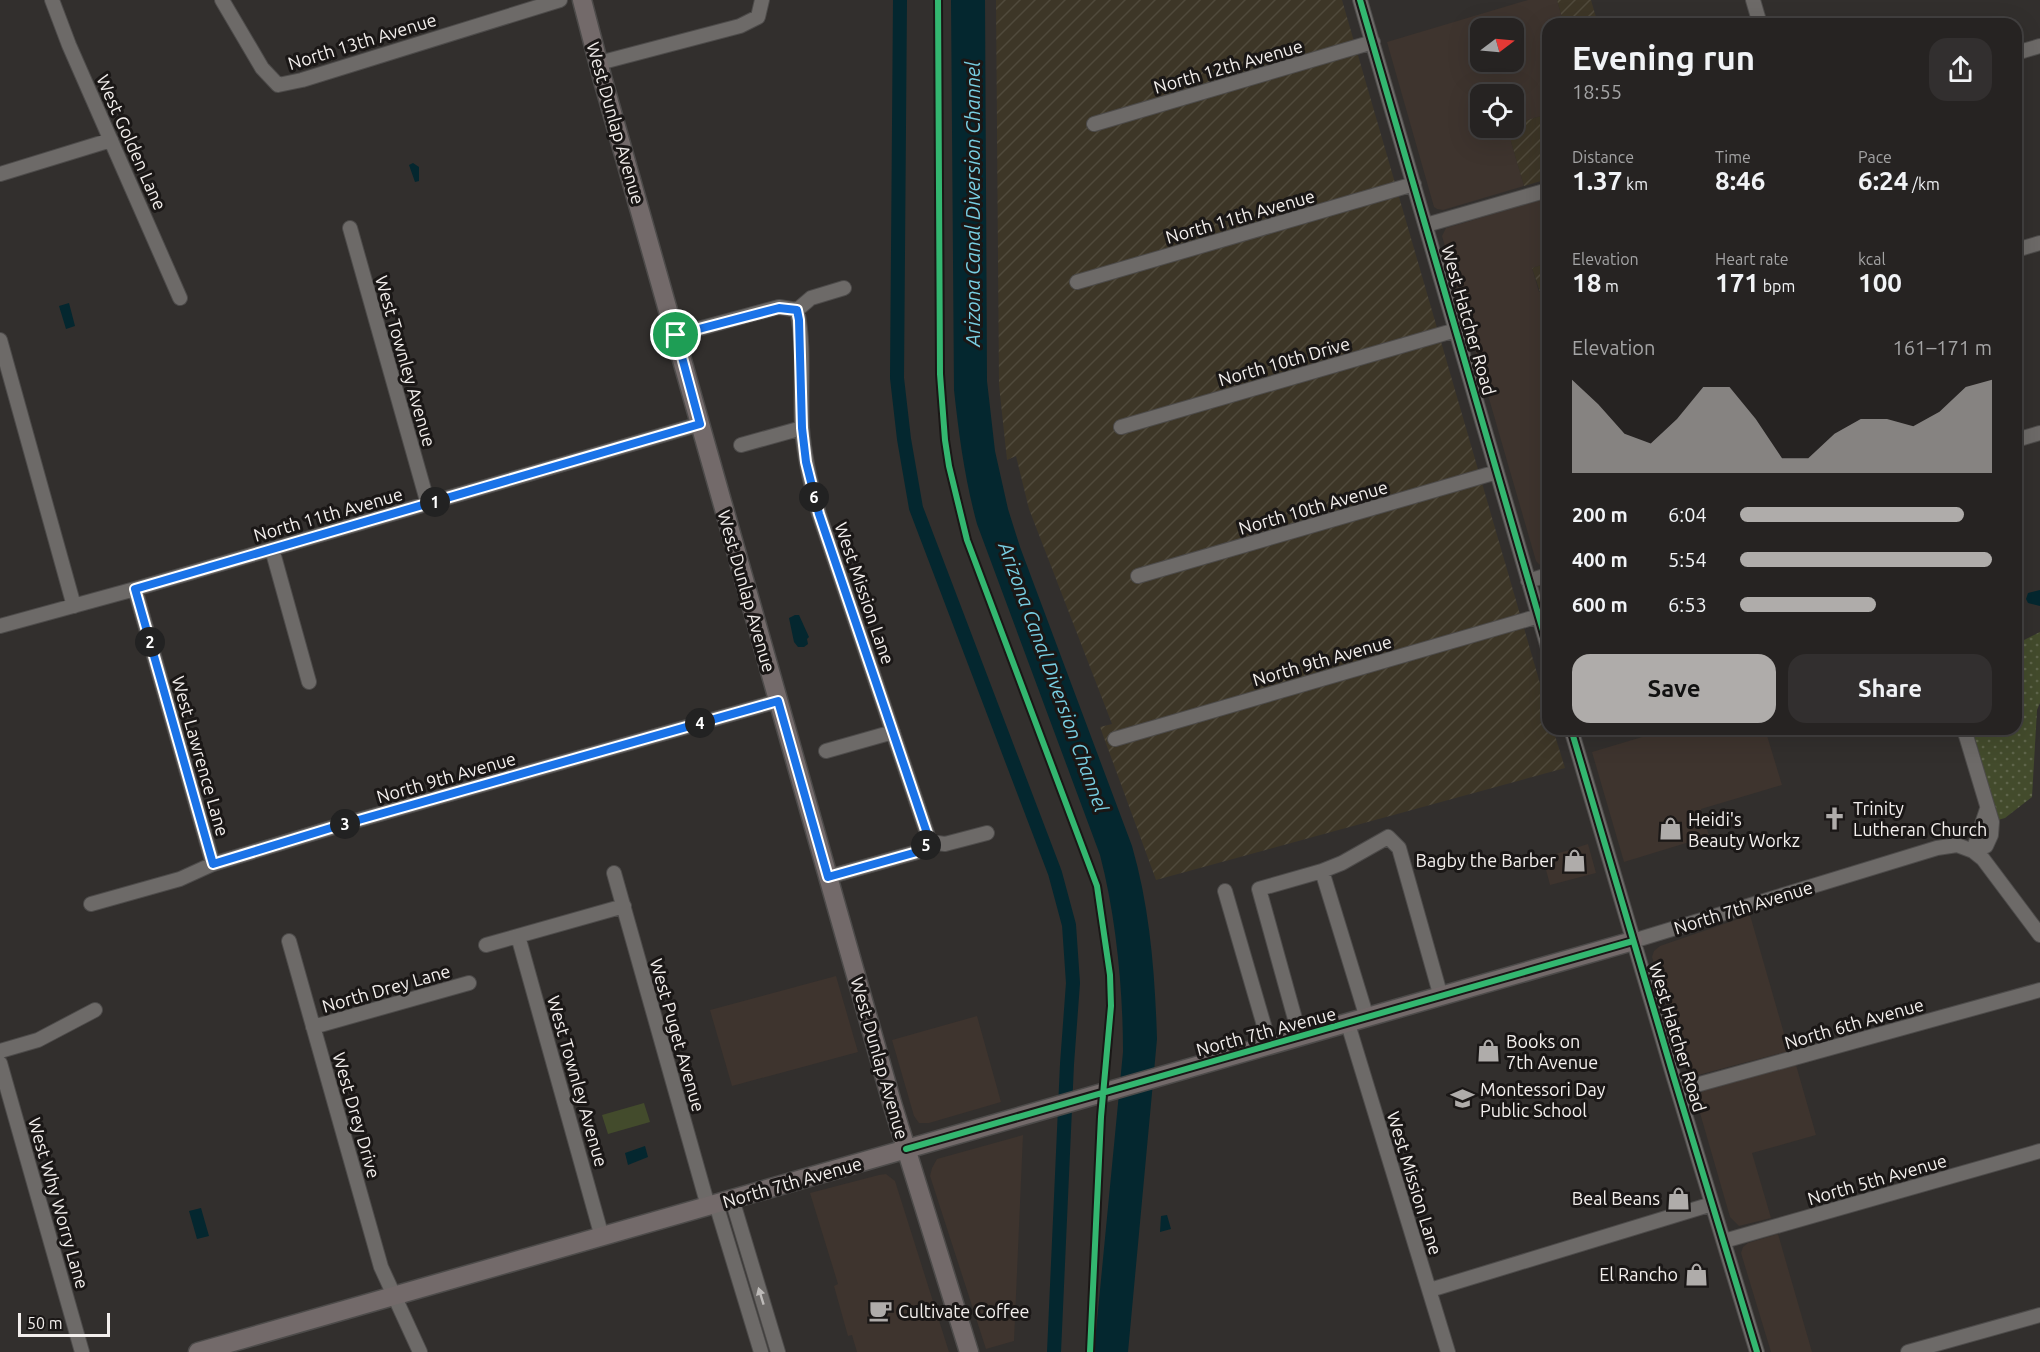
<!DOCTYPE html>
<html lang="en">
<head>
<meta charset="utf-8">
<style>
  :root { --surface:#262322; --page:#322f2f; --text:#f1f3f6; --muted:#a4a4a5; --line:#424040; --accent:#afacaa }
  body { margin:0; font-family:Ubuntu,sans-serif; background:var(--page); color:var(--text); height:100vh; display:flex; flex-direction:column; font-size:22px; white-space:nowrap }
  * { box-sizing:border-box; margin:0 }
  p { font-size:20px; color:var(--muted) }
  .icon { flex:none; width:33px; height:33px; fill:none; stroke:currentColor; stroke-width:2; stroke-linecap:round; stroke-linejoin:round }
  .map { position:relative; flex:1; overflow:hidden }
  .panel { position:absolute; left:1542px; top:18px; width:480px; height:717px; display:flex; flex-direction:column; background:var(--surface); border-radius:18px; box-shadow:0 6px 24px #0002,0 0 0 2px var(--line) }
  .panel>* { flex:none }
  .needle { width:39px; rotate:74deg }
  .buttons { position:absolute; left:1470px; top:18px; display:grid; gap:12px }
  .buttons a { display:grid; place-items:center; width:54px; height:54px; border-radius:12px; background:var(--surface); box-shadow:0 6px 24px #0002,0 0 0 2px var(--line); font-size:30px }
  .scale { position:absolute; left:18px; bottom:15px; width:92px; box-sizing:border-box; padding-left:6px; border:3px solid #f3efed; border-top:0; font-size:16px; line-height:21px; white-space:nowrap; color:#f3efed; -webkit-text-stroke:4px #1a1716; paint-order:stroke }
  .pin { position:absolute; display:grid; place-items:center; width:51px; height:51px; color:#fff; margin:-26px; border:3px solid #fff; border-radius:50%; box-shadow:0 2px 6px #0007 }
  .km { position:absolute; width:30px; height:30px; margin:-15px; border-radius:50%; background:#222; color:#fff; font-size:16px; line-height:30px; text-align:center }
  .round { display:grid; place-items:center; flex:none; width:63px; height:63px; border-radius:18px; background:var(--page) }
  .headline { display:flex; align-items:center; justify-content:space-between; height:102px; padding:0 30px }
  h1 { font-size:33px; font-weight:700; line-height:45px }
  .stats { display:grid; grid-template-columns:repeat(3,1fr); gap:9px; height:102px; padding:6px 30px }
  .stats div { display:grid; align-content:center }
  .stats b { font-size:26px; font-weight:700 }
  .stats small { font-size:16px; font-weight:400 }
  .stats p { font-size:16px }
  .chart { height:168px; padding:12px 30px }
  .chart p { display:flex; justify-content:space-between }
  .chart svg { width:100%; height:108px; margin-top:6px; fill:var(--accent); opacity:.7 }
  .primary-button { display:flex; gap:12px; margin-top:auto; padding:12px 30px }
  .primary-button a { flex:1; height:69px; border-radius:18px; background:var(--accent); color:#111; font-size:24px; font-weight:700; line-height:69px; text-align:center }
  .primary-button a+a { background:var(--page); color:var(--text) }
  ul { padding:0 30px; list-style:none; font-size:20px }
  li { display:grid; grid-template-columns:96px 72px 1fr; align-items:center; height:45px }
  li i { height:15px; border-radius:8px; background:var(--accent) }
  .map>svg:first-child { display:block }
</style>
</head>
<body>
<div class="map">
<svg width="2040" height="1352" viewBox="0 0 2040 1352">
  <defs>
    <pattern id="industrial-furrows" width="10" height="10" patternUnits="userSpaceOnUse" patternTransform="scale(1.5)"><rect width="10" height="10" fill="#3d3627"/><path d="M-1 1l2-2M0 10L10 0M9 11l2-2" fill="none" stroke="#504a3c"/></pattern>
    <pattern id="green-dots" width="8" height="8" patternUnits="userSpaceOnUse" patternTransform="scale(1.5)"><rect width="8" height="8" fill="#434b2c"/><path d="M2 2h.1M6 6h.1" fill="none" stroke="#5f654b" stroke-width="1.8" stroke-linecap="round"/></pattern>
  </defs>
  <rect width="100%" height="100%" fill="#322f2d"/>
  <!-- built -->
  <path fill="#3e342e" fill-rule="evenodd" d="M1528 0H1557L1564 24H1548V114L1514 124V94H1480V128H1507L1524 186 1443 210 1437 209 1434 207 1387 42ZM1480 28H1514V62H1480Z
    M1548 198V263L1532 268 1539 292 1548 290V566H1546L1540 565 1536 561 1442 236 1446 228Z
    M1669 729H1765L1782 785 1701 809 1709 836 1624 862 1592 752Z
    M1588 844 1596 873 1550 885 1543 858Z
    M1750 915 1789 1051 1698 1075 1691 1074 1686 1068 1652 957 1654 951 1660 946Z
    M836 976 858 1052 732 1086 710 1010Z
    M977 1016 1001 1102 929 1123H919L914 1116 892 1040Z
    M1796 1065 1816 1135 1752 1153 1771 1218 1739 1226 1730 1217 1696 1099 1703 1091Z
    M1023 1135 1014 1341 986 1349 930 1176 932 1168 937 1159Z
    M886 1174 895 1181 949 1352H857L852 1335 848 1336 834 1286 838 1284 810 1193 879 1175Z
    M1778 1234 1812 1352H1771L1741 1253 1743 1247 1748 1243Z"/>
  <!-- industrial -->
  <path fill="url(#industrial-furrows)" d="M996 0H1342L1548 711V729H1553L1565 768 1156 880 1100 727 1112 724 1029 509 1016 456 1007 460 999 385Z
    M1557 0H1591L1598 24H1564Z
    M1548 114V179L1524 186 1507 128H1514V124Z
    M1548 263V290L1540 292 1532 268Z"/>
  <!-- green -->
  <path fill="url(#green-dots)" d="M2040 632V703L2037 710 2032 797 2005 818 1998 820 1972 729H2016V679L2018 659 2016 644Z"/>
  <!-- pitch -->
  <path fill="#434b2c" d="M644 1103 650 1122 608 1134 602 1115Z"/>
  <!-- water -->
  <path fill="#04272f" d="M951 0H985L987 381 995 451 1008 509 1020 547 1132 846C1150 908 1155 974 1157 1039L1128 1352H1094L1123 1052C1123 988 1116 916 1100 855L977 524C965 480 959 436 954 390Z
    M413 163 419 167V181L415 182 409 165Z
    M69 303 75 326 66 329 59 306Z
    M2040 590V606L2028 603 2026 599 2028 593Z
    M795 615H799L809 637 807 639 808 644 804 647H798L794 642 789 618Z
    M645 1146 648 1157 628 1165 625 1153Z
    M201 1208 209 1236 197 1239 189 1211Z
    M1167 1215 1171 1229 1160 1232 1161 1216Z"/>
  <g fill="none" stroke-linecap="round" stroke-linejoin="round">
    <!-- canal -->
    <path stroke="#04272f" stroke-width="14" d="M900 0 897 378 904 439 916 508 1055 873 1069 925 1073 983 1067 1064 1054 1352"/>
    <defs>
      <path id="minor" d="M52 0 69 45 180 298
        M222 0 262 68 278 85 302 80 560 0
        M1360 0 1548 648
        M1753 0 1760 24
        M2016 53 2040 46
        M599 63 740 26 758 17 762 0
        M1094 124 1373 42
        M0 174 111 140
        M1426 225 1548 190
        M350 228 428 504
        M2016 250 2040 243
        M1077 282 1414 184
        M797 310C805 348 800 388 802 427 804 456 811 486 819 514L930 842
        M676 335 779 307 797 310 811 298 844 288
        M0 340 74 606
        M1121 427 1456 330
        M2016 440 2040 433
        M741 445 802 428
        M272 549 309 682
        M1138 576 1497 472
        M1528 581 1548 575
        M135 589 213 864
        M0 626 135 589 700 424
        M1571 729 1674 1078 1757 1352
        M1964 729 1992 822 1991 835 1986 846 1973 851
        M1115 739 1539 616
        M826 751 893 732
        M1973 851 1987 809
        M1322 871 1367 1018
        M614 873 708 1206
        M828 877 917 852 930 842 945 844 987 833
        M1225 891 1270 1046
        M91 904 180 879 213 864 334 827 778 701
        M518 936 602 1237
        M289 941 381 1267 420 1352
        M1633 941 1937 848 1957 845 1973 851 1983 859 2040 935
        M486 945 624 906
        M1348 1024 1448 1352
        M313 1027 469 983
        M1300 1037 1259 889 1322 871 1342 863 1388 837 1399 848 1441 997
        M0 1051 38 1040 95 1010
        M0 1063 82 1352
        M1678 1090 2040 990
        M732 1199 778 1352
        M716 1204 761 1352
        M1724 1241 2040 1151
        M1430 1290 1712 1204
        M1908 1352 2040 1315"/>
      <path id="major" d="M582 0 602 77 892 1103 969 1352
        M198 1352 1633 941"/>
    </defs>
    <!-- minor casing -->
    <use href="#minor" stroke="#4d4b4a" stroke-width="16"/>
    <!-- major casing -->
    <use href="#major" stroke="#4d4b4a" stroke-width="21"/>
    <!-- minor -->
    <use href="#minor" stroke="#6d6a68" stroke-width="14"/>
    <!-- major -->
    <use href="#major" stroke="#736a6a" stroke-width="18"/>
    <defs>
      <path id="cycleway" d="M938 0 940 374 945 440 949 466 967 540 1097 886 1110 975 1111 1006 1101 1117 1090 1352
        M1360 0 1548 648
        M1571 729 1674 1078 1757 1352
        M906 1149 1633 941"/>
    </defs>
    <!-- cycleway casing -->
    <use href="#cycleway" stroke="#1a1716" stroke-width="10"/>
    <!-- cycleway -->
    <use href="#cycleway" stroke="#33b770" stroke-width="6"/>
  </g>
  <!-- one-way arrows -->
  <defs><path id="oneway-solid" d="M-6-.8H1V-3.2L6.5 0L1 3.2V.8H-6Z" transform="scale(1.5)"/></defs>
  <use fill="#bdbab8" href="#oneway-solid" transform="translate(761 1296) rotate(-107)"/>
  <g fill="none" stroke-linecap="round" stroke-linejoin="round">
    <defs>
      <path id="route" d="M779 308 797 310 799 320 802 428 806 462 819 514 930 842 917 852 828 877 778 701 334 827 213 864 135 589 700 424 676 335Z"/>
    </defs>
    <!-- route casing -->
    <use href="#route" stroke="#fff" stroke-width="12"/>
    <!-- route -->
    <use href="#route" stroke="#1a73e8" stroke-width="8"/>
  </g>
  <!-- icons -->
  <defs>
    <symbol id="church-bare" viewBox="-9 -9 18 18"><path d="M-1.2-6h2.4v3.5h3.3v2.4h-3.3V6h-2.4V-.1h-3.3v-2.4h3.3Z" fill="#afacaa" stroke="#1a1716" stroke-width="2.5" paint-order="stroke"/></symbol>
    <symbol id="shop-bare" viewBox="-9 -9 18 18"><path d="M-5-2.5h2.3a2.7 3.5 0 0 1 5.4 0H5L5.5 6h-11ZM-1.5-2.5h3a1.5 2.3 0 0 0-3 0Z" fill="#afacaa" stroke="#1a1716" stroke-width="2.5" paint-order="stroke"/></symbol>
    <symbol id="school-bare" viewBox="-9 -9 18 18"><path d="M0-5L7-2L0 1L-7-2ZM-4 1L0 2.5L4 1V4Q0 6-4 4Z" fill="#afacaa" stroke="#1a1716" stroke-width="2.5" paint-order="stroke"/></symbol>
    <symbol id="cafe-bare" viewBox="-9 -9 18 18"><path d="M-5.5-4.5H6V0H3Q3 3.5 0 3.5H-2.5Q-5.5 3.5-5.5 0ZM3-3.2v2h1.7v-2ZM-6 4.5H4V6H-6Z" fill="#afacaa" stroke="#1a1716" stroke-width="2.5" paint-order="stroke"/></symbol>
  </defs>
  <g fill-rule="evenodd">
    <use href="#church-bare" x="1818" y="802" width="33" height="33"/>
    <use href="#shop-bare" x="1654" y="812" width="33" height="33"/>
    <use href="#shop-bare" x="1558" y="844" width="33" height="33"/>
    <use href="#shop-bare" x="1472" y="1034" width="33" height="33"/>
    <use href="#school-bare" x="1446" y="1082" width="33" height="33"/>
    <use href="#shop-bare" x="1662" y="1182" width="33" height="33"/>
    <use href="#shop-bare" x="1680" y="1258" width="33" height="33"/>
    <use href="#cafe-bare" x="864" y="1294" width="33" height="33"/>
  </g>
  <g text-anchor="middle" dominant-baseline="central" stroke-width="6" stroke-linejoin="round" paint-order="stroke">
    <!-- street labels -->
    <g font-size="18" fill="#f3efed" stroke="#1a1716">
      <text transform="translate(362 41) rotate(-17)">North 13th Avenue</text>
      <text transform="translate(1228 66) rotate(-16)">North 12th Avenue</text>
      <text transform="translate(616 123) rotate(74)">West Dunlap Avenue</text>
      <text transform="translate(132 142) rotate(66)">West Golden Lane</text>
      <text transform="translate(1240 216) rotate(-16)">North 11th Avenue</text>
      <text transform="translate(1469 320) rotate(74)">West Hatcher Road</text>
      <text transform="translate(406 361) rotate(74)">West Townley Avenue</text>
      <text transform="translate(1284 361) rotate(-16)">North 10th Drive</text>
      <text transform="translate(1313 507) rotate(-16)">North 10th Avenue</text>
      <text transform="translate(328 514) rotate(-16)">North 11th Avenue</text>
      <text transform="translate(747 591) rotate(74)">West Dunlap Avenue</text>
      <text transform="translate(865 593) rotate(71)">West Mission Lane</text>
      <text transform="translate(1322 660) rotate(-16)">North 9th Avenue</text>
      <text transform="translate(201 756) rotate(74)">West Lawrence Lane</text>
      <text transform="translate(446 777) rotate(-16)">North 9th Avenue</text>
      <text transform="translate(1743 907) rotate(-17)">North 7th Avenue</text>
      <text transform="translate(386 988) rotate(-16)">North Drey Lane</text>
      <text transform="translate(1854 1023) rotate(-16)">North 6th Avenue</text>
      <text transform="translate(1266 1031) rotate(-15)">North 7th Avenue</text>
      <text transform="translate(678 1035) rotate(74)">West Puget Avenue</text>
      <text transform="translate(1678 1037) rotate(73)">West Hatcher Road</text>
      <text transform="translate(880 1058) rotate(74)">West Dunlap Avenue</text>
      <text transform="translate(578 1081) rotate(74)">West Townley Avenue</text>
      <text transform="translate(357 1115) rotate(74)">West Drey Drive</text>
      <text transform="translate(1877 1179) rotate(-16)">North 5th Avenue</text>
      <text transform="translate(792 1182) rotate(-16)">North 7th Avenue</text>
      <text transform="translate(1415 1183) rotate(73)">West Mission Lane</text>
      <text transform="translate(59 1203) rotate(74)">West Why Worry Lane</text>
    </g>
    <!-- poi labels -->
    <g font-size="18" fill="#f3efed" stroke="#1a1716" text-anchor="start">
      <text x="1853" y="808">Trinity<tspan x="1853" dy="21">Lutheran Church</tspan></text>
      <text x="1688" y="819">Heidi's<tspan x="1688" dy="21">Beauty Workz</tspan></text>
      <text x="1556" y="860" text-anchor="end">Bagby the Barber</text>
      <text x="1506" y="1041">Books on<tspan x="1506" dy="21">7th Avenue</tspan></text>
      <text x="1480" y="1089">Montessori Day<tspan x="1480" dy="21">Public School</tspan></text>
      <text x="1660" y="1198" text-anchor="end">Beal Beans</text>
      <text x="1678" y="1274" text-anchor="end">El Rancho</text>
      <text x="898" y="1311">Cultivate Coffee</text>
    </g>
    <!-- water labels -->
    <g font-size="20" font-style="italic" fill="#78cee2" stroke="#1a1716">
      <text transform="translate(972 204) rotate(-90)">Arizona Canal Diversion Channel</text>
      <text transform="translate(1054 677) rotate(70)">Arizona Canal Diversion Channel</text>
    </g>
  </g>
</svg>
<div class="buttons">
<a><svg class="needle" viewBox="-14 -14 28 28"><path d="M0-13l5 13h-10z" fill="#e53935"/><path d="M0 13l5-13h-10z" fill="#a4a4a5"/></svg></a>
<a><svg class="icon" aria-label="locate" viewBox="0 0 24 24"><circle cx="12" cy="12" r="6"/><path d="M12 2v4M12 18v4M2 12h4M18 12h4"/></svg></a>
</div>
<div class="scale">50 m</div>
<div class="pin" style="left:676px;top:335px;background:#1e9e55"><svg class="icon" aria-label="arrive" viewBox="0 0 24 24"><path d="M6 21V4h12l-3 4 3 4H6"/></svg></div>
<b class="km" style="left:435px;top:502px">1</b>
<b class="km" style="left:150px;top:642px">2</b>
<b class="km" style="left:345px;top:824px">3</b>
<b class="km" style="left:700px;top:723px">4</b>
<b class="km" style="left:926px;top:845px">5</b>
<b class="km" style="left:814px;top:497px">6</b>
<section class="panel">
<div class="headline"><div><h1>Evening run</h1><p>18:55</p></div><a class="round"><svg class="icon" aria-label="share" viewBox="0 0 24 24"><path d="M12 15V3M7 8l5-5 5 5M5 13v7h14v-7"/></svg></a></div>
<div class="stats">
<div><p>Distance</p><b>1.37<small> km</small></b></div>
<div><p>Time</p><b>8:46</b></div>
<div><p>Pace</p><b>6:24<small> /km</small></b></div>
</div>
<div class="stats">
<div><p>Elevation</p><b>18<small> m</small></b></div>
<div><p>Heart rate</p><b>171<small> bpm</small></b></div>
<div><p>kcal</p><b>100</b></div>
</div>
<div class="chart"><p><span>Elevation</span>161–171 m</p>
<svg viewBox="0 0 160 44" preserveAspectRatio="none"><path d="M0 44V6L10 16L20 28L30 32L40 22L50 9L60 9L70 22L80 38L90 38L100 28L110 22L120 22L130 25L140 19L150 9L160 6V44z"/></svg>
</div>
<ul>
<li><b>200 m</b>6:04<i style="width:89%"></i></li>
<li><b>400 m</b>5:54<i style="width:100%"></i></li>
<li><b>600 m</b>6:53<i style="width:54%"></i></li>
</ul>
<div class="primary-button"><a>Save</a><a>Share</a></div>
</section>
</div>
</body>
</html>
